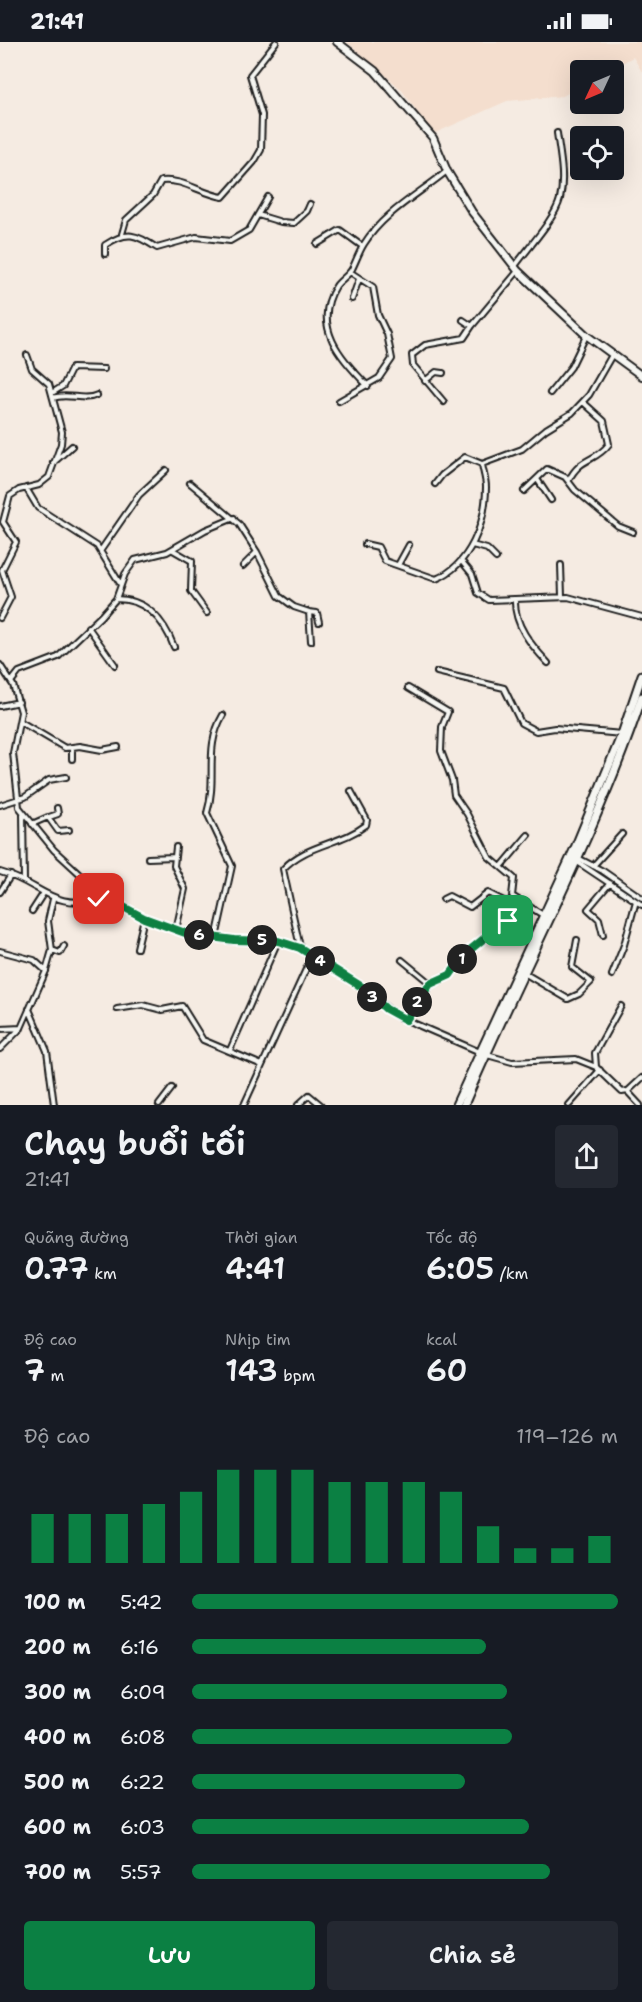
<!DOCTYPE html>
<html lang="vi">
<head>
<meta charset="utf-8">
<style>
  :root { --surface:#171b24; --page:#242831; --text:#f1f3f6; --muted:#9ea1a6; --accent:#0b8043 }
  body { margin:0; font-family:"Shantell Sans",sans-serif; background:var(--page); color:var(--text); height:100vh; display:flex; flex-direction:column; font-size:22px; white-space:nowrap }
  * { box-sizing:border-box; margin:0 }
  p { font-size:20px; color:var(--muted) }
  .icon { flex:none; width:33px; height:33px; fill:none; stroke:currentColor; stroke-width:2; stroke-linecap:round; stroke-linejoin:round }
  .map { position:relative; height:1063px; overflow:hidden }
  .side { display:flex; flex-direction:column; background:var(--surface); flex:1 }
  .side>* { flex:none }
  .needle { width:39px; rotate:226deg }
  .buttons { position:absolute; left:570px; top:18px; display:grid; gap:12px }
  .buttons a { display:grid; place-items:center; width:54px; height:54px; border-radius:6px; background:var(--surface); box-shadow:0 6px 24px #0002; font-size:30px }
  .pin { position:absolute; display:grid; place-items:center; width:51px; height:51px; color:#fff; margin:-26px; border-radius:12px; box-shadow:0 3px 9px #0006 }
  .km { position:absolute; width:30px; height:30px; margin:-15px; border-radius:50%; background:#222; color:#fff; font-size:16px; line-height:30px; text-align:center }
  .round { display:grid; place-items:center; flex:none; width:63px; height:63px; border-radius:6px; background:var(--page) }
  .headline { display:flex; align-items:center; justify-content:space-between; height:102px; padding:0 24px }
  h1 { font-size:33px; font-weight:600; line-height:45px }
  .metrics { display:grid; grid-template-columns:repeat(3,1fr); gap:9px; height:102px; padding:6px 24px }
  .metrics div { display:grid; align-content:center }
  .metrics b { font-size:30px; font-weight:600 }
  .metrics small { font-size:16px; font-weight:400 }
  .metrics p { font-size:16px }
  .chart { height:168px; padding:12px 24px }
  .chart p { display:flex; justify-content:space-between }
  .chart svg { width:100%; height:108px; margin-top:6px; stroke:var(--accent); stroke-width:6 }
  .primary-button { display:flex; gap:12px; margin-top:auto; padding:12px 24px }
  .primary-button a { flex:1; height:69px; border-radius:6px; background:var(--accent); color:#fff; font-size:24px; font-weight:600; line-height:69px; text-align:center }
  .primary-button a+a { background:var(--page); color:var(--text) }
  ul { padding:0 24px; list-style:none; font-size:20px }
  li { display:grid; grid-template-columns:96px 72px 1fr; align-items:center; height:45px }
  li i { height:15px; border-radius:8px; background:var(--accent) }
  .status { display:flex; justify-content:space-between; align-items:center; height:42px; padding:0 30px; background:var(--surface); direction:ltr }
  .status svg { height:16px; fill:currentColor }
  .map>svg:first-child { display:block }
</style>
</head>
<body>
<div class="status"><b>21:41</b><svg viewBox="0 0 49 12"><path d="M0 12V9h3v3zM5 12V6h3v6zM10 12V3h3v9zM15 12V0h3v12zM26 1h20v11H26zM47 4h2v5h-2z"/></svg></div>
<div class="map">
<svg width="642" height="1063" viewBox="0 0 642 1063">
  <rect width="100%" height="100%" fill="#f5ebe2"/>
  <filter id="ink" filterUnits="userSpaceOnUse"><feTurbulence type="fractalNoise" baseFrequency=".0167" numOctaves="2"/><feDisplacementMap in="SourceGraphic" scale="12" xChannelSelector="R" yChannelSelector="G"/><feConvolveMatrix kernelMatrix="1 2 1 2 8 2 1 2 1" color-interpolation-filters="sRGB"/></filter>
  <g filter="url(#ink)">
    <!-- built -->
    <path fill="#f4dece" d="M347 0H642V30L633 15 609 28H580V44L563 54 507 59 433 92 401 47Z"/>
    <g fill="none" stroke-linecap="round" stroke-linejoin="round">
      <defs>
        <path id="street" d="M258 173 281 180 294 181 307 169 310 162
          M122 192 126 178 153 153 161 139C182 136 202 152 223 155L254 120 261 108 262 73 250 33 276 0
          M317 202 340 188 362 204
          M105 212V203C128 188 135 192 157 206L196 195 230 199 249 188 268 155
          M515 224C527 207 555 177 560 157 565 135 560 113 557 91
          M352 257 359 237
          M463 278 472 284 518 229
          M425 339 436 330 443 331
          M368 344C341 317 311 284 336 244 340 238 348 234 352 227 356 219 359 210 364 202 383 171 419 152 447 129
          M52 351 63 344 72 326 104 327
          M550 351 571 325 586 294
          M53 356C68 350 83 360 97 353
          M339 359 379 336 392 317 387 292 378 273 373 245 350 230
          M444 360 413 323 412 313 425 303 464 296 472 284
          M53 421 72 404
          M482 422 522 407 546 387 572 371 589 353 612 313
          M537 437 551 458
          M569 438C580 415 596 420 609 402L604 379 583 360
          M190 441 239 482 257 510 279 554 294 565 309 570 311 599
          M435 442 442 433 465 415 482 422
          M26 446 38 466 97 504 121 543
          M524 449 547 427 565 435 575 448 618 484 633 490
          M365 502 378 505 385 519 436 537C470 523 486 481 486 445 486 437 483 430 482 422
          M472 503 487 507 496 516
          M101 508 139 453 166 428
          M173 508 192 519 191 549 207 571
          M463 521 472 532 478 551 489 558 568 555 642 575
          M398 523 409 503
          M561 523 562 554
          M243 524 257 510
          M116 557C146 557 164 578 174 605
          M515 558C514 583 531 603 548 621
          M309 570 317 571 319 580
          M0 576 11 555 2 528 16 500 3 480 10 454 19 448 39 443 49 435 61 402 62 390 49 342 32 327 27 313
          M88 585 115 623
          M0 623 13 643 21 670 13 711 19 765 54 808 105 855 140 874 188 892 234 899H278L300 906 362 945 397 974 480 1010
          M437 630 504 646 521 681 536 689 555 686 622 692
          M11 640 19 630 58 615 101 574 116 557 125 532 135 518 167 510 205 488 234 476
          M408 646 448 670 442 685 441 709 452 738 454 753 467 772 489 815 514 836 512 854 543 873
          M0 664 19 660
          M21 680 65 706 80 704 102 708 118 705
          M72 717V705
          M0 763 25 755 49 738 66 735
          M23 772 24 839
          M49 775 58 772 57 766
          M32 782 48 775 58 789 69 788
          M176 805 174 824 185 847 176 888
          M576 815 603 829 642 856
          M148 816 174 815
          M576 819 642 863
          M593 824 622 792
          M501 825 528 793
          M0 830C44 842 51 871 105 855
          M0 850 11 833
          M443 857 449 854 470 865 488 851 506 860 514 857
          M32 869 43 852
          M85 874 87 858
          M603 893 599 877 588 867 610 841
          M216 896 232 824 207 771C218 735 203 707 223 673
          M300 905 283 827C306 802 340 803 366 783L367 778 351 749
          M137 906 144 876
          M52 908 60 911 64 904
          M0 909 34 918 46 929
          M402 918 431 942
          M524 931 568 957 579 952 591 940 572 925 577 898
          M612 933 624 903 636 859
          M29 967 47 1009 54 1063
          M117 967 143 963 162 968 182 964 203 998 262 1023
          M406 978 431 942 450 933 465 912 492 890 499 891 508 879
          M0 987 21 986
          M0 1007 21 986 46 929 52 908 48 879 53 857
          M230 1008 278 899
          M487 1013 512 1020 576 1017 596 1025 622 1050 628 1049 642 1036
          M596 1025 595 1011 621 964
          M627 1049 640 1063
          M159 1063 172 1046
          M244 1063 312 914
          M298 1063 309 1053 321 1063
          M569 1063 600 1028"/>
        <path id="secondary" d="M337 0 375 29 433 96 447 129 472 170 518 229 586 293 642 334"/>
        <path id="primary" d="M456 1063 575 806 622 692 642 633
          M464 1063C522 926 595 796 642 655"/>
      </defs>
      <!-- street casing -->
      <use href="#street" stroke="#1c1c1c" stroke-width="8"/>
      <!-- secondary casing -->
      <use href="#secondary" stroke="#1c1c1c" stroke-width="10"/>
      <!-- primary casing -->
      <use href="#primary" stroke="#1c1c1c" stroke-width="11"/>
      <!-- street -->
      <use href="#street" stroke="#f6f6f2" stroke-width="4"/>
      <!-- secondary -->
      <use href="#secondary" stroke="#f6f6f2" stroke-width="6"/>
      <!-- primary -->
      <use href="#primary" stroke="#f6f6f2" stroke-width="7"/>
    </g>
  </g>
  <g fill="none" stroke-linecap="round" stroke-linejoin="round" filter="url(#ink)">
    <defs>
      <path id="route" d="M99 857 105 855 144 876 188 892 234 898 278 899 300 906 362 945 386 967 406 978 430 942 450 933 465 912 492 890 499 891 508 879"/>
    </defs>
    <!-- route casing -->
    <use href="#route" stroke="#fff" stroke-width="12"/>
    <!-- route -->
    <use href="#route" stroke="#0b8043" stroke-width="8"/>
  </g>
</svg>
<div class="buttons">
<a><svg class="needle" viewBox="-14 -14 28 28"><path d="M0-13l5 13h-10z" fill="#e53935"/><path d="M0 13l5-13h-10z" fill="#9ea1a6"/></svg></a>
<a><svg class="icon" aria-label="locate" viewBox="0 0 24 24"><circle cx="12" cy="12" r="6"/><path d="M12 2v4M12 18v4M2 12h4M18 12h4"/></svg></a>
</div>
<div class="pin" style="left:508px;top:879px;background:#1e9e55"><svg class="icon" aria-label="arrive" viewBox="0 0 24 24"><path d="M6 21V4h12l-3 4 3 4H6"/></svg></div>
<div class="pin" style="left:99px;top:857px;background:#d93025"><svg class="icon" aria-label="check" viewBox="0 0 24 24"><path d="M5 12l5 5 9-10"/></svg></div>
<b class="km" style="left:462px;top:917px">1</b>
<b class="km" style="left:417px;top:960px">2</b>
<b class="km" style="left:372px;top:955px">3</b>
<b class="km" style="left:320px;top:919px">4</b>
<b class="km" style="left:262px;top:898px">5</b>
<b class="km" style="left:199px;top:893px">6</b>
</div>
<section class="side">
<div class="headline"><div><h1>Chạy buổi tối</h1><p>21:41</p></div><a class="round"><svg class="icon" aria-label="share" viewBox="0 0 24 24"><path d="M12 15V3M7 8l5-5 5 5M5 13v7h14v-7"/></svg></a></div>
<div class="metrics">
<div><p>Quãng đường</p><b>0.77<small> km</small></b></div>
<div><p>Thời gian</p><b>4:41</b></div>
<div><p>Tốc độ</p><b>6:05<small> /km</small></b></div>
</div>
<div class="metrics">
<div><p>Độ cao</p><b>7<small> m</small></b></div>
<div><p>Nhịp tim</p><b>143<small> bpm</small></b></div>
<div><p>kcal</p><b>60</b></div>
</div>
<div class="chart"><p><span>Độ cao</span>119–126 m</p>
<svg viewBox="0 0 160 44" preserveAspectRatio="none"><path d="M5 44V24M15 44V24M25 44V24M35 44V20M45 44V15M55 44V6M65 44V6M75 44V6M85 44V11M95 44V11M105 44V11M115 44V15M125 44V29M135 44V38M145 44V38M155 44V33"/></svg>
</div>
<ul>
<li><b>100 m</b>5:42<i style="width:100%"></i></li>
<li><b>200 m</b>6:16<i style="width:69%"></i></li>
<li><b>300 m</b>6:09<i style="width:74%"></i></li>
<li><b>400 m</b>6:08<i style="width:75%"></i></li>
<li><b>500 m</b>6:22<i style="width:64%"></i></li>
<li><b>600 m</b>6:03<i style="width:79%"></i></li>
<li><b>700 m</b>5:57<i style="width:84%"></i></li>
</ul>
<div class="primary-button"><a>Lưu</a><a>Chia sẻ</a></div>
</section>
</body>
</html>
